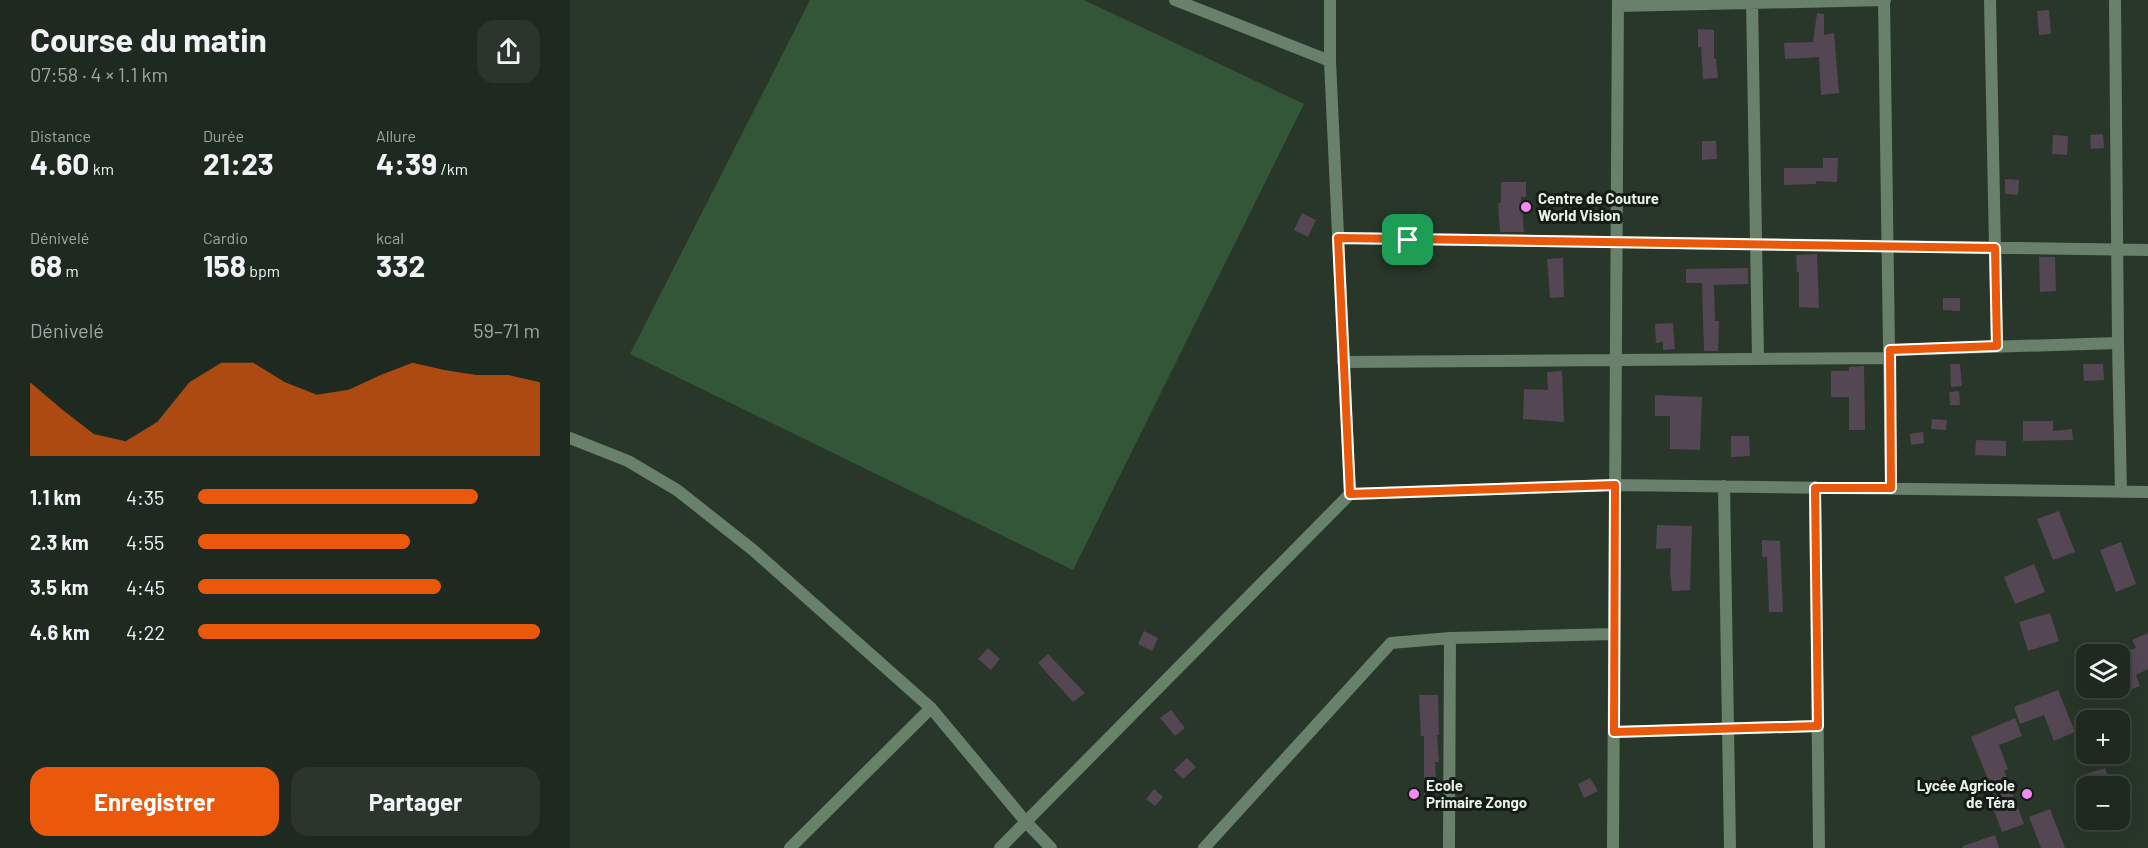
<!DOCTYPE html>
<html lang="fr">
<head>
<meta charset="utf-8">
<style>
  :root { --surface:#1e291f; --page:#2b352c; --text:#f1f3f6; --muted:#a1a6a4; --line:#3c453d; --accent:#ea580c }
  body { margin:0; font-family:Barlow,sans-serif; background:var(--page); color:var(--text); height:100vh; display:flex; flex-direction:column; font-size:22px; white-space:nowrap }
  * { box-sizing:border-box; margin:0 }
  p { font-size:20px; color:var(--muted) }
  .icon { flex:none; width:33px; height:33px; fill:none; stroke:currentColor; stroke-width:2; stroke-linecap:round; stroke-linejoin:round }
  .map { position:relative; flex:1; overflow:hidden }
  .drawer { display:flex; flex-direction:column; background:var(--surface); width:570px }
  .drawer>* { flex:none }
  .buttons { position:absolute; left:1506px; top:644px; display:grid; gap:12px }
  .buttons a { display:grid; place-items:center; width:54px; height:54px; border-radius:12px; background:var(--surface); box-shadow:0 6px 24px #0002,0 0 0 2px var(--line); font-size:30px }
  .pin { position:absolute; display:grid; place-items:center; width:51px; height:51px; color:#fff; margin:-26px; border-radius:12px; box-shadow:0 3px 9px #0006 }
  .round { display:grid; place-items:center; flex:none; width:63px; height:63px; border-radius:18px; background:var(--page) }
  .head { display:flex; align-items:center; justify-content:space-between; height:102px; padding:0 30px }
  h1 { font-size:33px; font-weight:700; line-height:45px }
  .metrics { display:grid; grid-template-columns:repeat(3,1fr); gap:9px; height:102px; padding:6px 30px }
  .metrics div { display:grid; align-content:center }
  .metrics b { font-size:30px; font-weight:700 }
  .metrics small { font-size:16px; font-weight:400 }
  .metrics p { font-size:16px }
  .chart { height:168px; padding:12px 30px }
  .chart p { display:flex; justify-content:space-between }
  .chart svg { width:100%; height:108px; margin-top:6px; fill:var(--accent); opacity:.7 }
  .primary-button { display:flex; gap:12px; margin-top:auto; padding:12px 30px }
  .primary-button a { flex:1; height:69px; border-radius:18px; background:var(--accent); color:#fff; font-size:24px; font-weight:700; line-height:69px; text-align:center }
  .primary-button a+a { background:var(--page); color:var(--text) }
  ul { padding:0 30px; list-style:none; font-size:20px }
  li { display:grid; grid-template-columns:96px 72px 1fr; align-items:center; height:45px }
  li i { height:15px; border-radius:8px; background:var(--accent) }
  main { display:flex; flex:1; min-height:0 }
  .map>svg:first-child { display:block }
</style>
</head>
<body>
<main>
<section class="drawer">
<div class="head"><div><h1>Course du matin</h1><p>07:58 · 4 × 1.1 km</p></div><a class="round"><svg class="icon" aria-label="share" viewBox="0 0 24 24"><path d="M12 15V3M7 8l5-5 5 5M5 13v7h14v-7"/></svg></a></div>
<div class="metrics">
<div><p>Distance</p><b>4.60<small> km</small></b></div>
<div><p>Durée</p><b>21:23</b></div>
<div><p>Allure</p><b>4:39<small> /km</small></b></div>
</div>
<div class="metrics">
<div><p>Dénivelé</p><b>68<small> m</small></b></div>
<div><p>Cardio</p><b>158<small> bpm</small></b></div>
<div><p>kcal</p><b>332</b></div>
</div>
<div class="chart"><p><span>Dénivelé</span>59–71 m</p>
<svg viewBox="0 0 160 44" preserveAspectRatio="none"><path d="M0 44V14L10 25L20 35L30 38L40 30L50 14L60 6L70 6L80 14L90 19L100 17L110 11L120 6L130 9L140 11L150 11L160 14V44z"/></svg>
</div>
<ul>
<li><b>1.1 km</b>4:35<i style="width:82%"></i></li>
<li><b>2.3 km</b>4:55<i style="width:62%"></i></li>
<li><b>3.5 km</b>4:45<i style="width:71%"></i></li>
<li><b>4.6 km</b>4:22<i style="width:100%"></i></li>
</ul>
<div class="primary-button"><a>Enregistrer</a><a>Partager</a></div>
</section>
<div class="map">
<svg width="1578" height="848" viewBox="0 0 1578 848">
  <rect width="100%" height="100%" fill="#283729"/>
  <!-- green -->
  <path fill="#345638" d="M240 0H514L734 104 503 570 60 354Z"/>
  <!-- building -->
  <path fill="#554654" d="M1479 10 1481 34 1469 35 1467 11Z
    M1247 13 1254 14V35L1264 33 1269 93 1251 95 1249 57 1215 59 1214 43 1243 42Z
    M1128 29 1144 30V59H1146L1148 78 1133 79 1131 47H1128Z
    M1533 134 1534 148 1521 149 1520 135Z
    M1483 135 1498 136 1497 155 1482 154Z
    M1132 141H1146L1147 159 1132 160Z
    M1253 158H1268L1267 182 1246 181V184L1214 185V168H1253Z
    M1435 179 1449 180 1448 195 1435 194Z
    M931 182H956V197H951L954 232H930L928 203H931Z
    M732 213 746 220 738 237 724 230Z
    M1247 254 1249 308 1229 307V272H1227L1226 255Z
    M1469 257H1485L1486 291 1470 292Z
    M993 258 994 297 980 298 977 259Z
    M1178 268V284L1144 285 1145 321H1149L1148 351H1134L1132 283H1116V269Z
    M1373 298H1390V311L1373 310Z
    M1103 323 1105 349 1093 350V342L1086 343 1085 324Z
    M1380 364H1390L1392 386 1381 387Z
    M1513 364H1533L1534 380 1514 381Z
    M1294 366 1295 430H1279V397H1261V371H1279V367Z
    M992 371 994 422 953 419 954 389 978 390 977 372Z
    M1389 391 1390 405H1380L1379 392Z
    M1085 395 1132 397 1130 450 1100 449V416H1085Z
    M1362 419 1377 420 1376 430 1361 429Z
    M1453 421H1483V431L1502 429 1503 440 1453 441Z
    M1353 432 1354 443 1341 445 1340 434Z
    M1161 436H1179L1180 456 1161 457Z
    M1406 440 1436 441V456L1405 455Z
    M1489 511 1505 552 1483 560 1467 519Z
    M1087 525 1122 526 1120 590 1102 591 1100 571 1101 548 1086 549Z
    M1192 540 1210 541 1213 612H1199L1197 557H1192Z
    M1551 542 1566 584 1546 592 1530 550Z
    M1464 564 1475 592 1445 604 1434 577Z
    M1480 613 1489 641 1458 651 1449 622Z
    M574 631 588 638 582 651 568 644Z
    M1578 633V669L1566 675 1570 686 1552 693 1550 684V653L1566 648 1562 640Z
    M418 648 430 659 421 670 408 659Z
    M478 654 515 693 503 702 468 663Z
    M1488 690 1505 732 1484 741 1474 715 1450 724 1444 707Z
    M849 695H868L869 735H867L869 762H865L867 794 854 795V736H851Z
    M601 710 615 728 605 736 590 718Z
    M1445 718 1452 736 1429 745 1438 769 1434 771 1454 824 1432 832 1416 789 1421 787 1401 737Z
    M617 758 626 767 613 779 604 770Z
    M1535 768 1541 786H1520L1516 774Z
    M1020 778 1028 791 1014 798 1008 784Z
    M584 789 593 797 585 806 576 799Z
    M1480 809 1495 848H1471L1459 817Z
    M1425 835 1429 848H1393V846Z"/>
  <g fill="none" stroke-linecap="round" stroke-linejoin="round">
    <!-- street -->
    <path stroke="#69816b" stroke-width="12" d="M605 0 760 61
      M760 0V61L780 494
      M1182 0 1188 359
      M1314 0 1321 488
      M1420 0 1427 347
      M1545 0 1548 343 1551 492
      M1048 6 1315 0
      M768 238 1578 250
      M1320 350 1548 343
      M773 362 1319 358
      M0 438 58 461 107 490 183 550 361 708 456 822 481 848
      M1154 486 1160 848
      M1245 487 1249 848
      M1044 732 1248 726
      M220 848 361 708
      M430 848 780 494 1045 485 1578 492
      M634 848 821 643 880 638 1044 634
      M879 848 880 638
      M1043 848 1048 0"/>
  </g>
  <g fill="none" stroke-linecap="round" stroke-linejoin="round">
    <defs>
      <path id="route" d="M768 238 1425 248 1427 346 1320 350 1321 488H1245L1248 726 1044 732 1045 485 780 494Z"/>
    </defs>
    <!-- route casing -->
    <use href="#route" stroke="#fff" stroke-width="12"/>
    <!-- route -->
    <use href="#route" stroke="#ea580c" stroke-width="8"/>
  </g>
  <!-- markers -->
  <g fill="#f389f1" stroke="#151c16" stroke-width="2">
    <circle cx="956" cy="207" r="6"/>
    <circle cx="844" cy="794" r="6"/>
    <circle cx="1457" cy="794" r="6"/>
  </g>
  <g text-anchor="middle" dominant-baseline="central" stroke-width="6" stroke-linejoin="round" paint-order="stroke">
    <!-- poi labels -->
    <g font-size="15" font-weight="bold" fill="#e8f2e9" stroke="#151c16" text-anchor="start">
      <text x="968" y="198">Centre de Couture<tspan x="968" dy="17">World Vision</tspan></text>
      <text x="856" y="785">Ecole<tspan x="856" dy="17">Primaire Zongo</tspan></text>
      <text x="1445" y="785" text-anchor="end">Lycée Agricole<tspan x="1445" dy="17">de Téra</tspan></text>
    </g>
  </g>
</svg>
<div class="buttons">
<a><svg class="icon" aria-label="layers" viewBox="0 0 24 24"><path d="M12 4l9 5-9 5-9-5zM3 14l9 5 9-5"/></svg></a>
<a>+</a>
<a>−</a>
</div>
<div class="pin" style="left:838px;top:240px;background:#1e9e55"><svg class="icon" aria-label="arrive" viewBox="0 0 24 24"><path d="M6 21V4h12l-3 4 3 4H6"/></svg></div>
</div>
</main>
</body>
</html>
